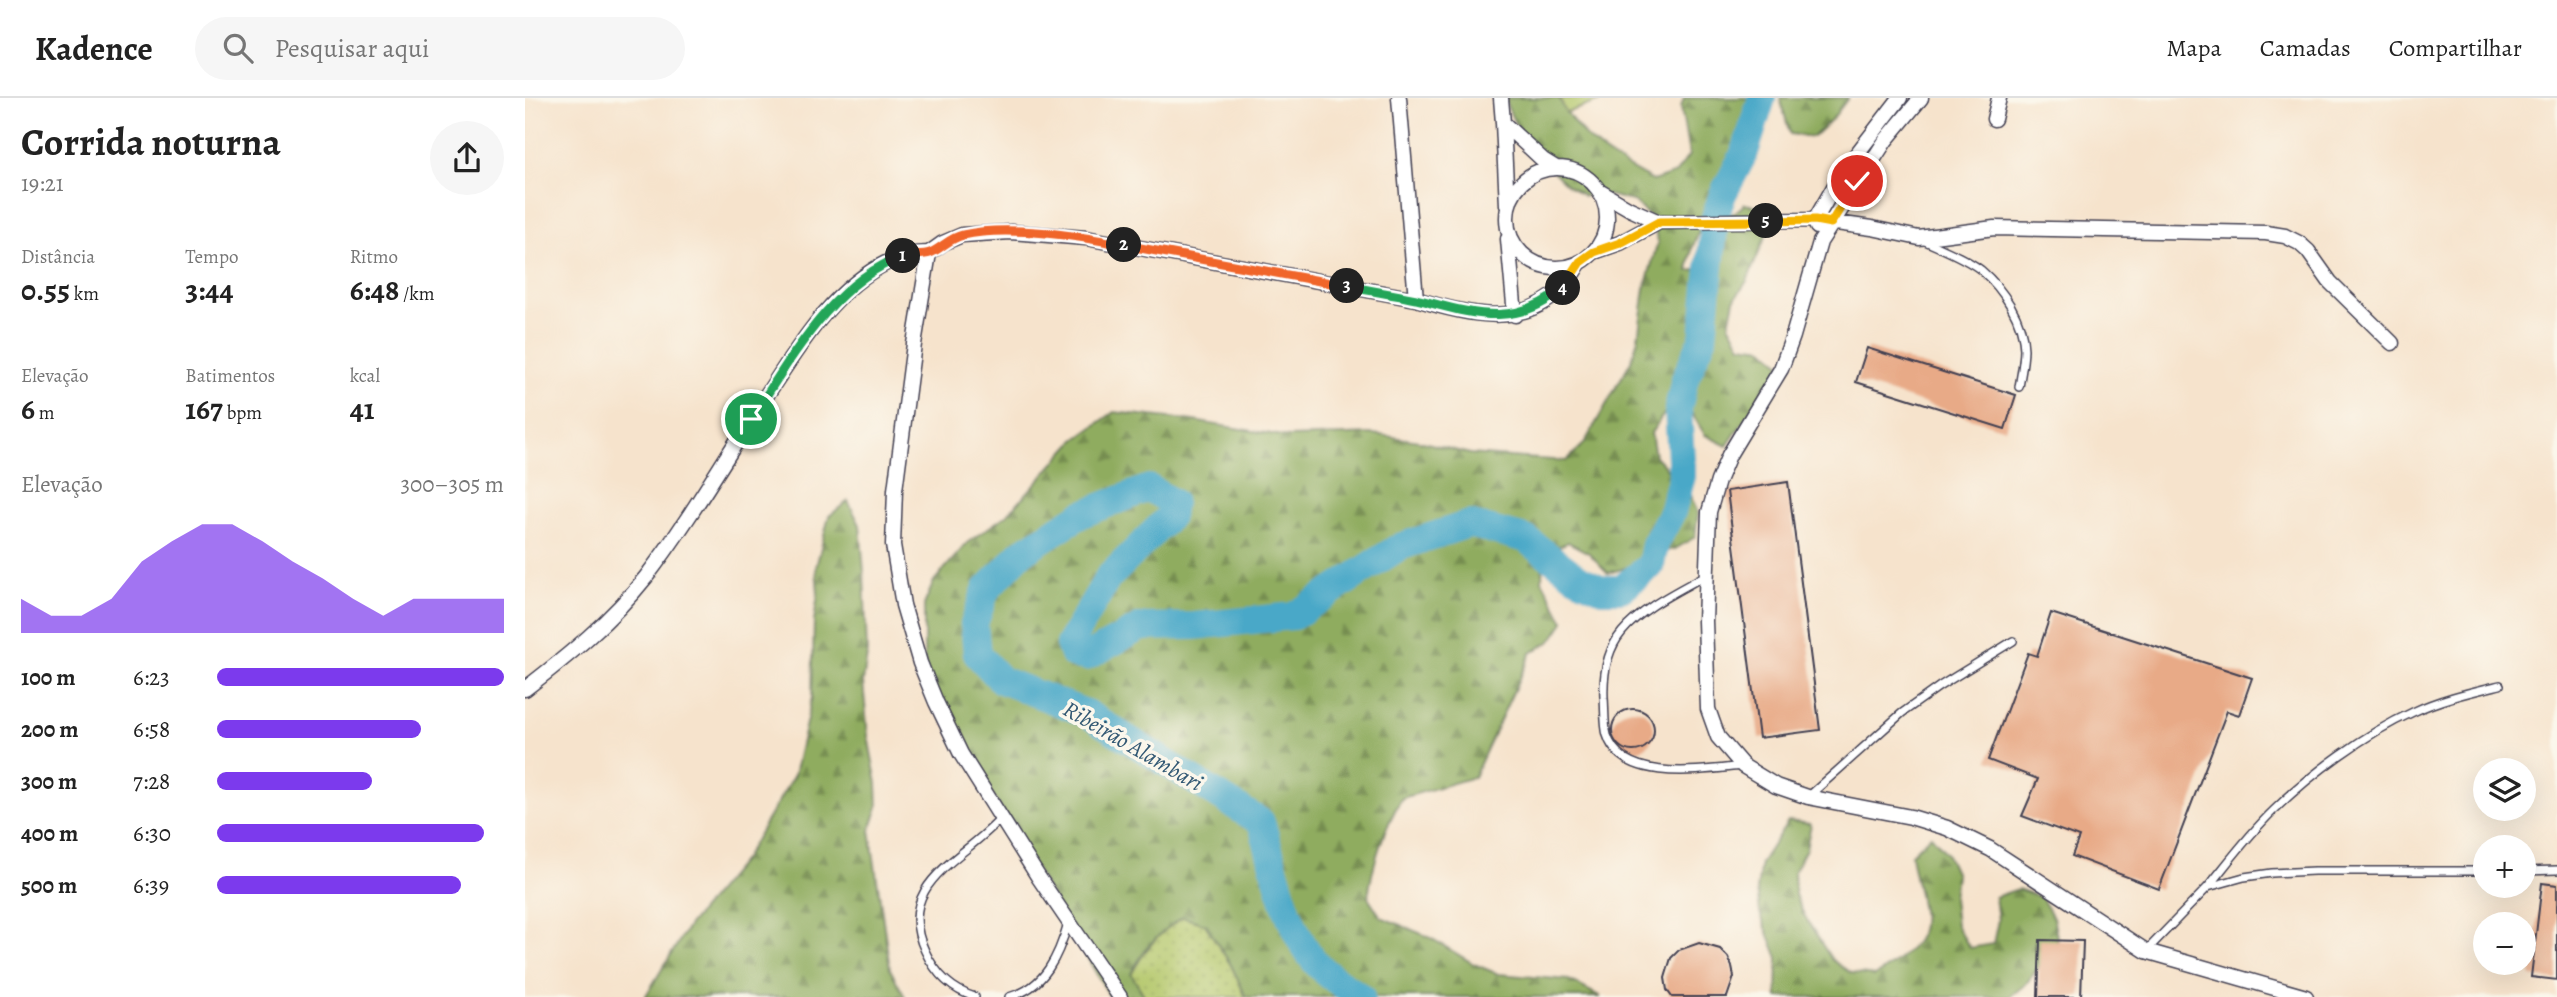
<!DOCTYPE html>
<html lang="pt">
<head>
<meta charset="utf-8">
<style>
  :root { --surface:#fff; --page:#f6f6f6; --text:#222; --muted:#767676; --line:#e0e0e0; --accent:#7c3aed }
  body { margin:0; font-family:Alegreya,serif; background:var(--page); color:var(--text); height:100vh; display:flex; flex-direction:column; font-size:26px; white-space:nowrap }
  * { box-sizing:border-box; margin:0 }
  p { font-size:23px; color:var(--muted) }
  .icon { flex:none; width:38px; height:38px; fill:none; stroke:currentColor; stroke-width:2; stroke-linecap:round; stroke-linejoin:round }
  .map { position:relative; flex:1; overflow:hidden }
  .side { display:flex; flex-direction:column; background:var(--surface); width:525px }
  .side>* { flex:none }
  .buttons { position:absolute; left:1948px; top:660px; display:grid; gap:14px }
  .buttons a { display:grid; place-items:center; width:63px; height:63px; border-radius:50%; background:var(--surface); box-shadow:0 7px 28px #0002; font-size:35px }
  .pin { position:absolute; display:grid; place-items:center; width:60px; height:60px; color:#fff; margin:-30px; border:4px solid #fff; border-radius:50%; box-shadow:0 2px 7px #0007 }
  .km { position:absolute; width:35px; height:35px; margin:-18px; border-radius:50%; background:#222; color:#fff; font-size:19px; line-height:35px; text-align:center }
  .round { display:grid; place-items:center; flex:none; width:74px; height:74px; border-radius:37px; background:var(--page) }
  .headline { display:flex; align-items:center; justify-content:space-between; height:119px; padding:0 21px }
  h1 { font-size:38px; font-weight:700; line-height:52px }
  .figures { display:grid; grid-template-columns:repeat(3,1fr); gap:10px; height:119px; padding:7px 21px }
  .figures div { display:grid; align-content:center }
  .figures b { font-size:30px; font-weight:700 }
  .figures small { font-size:19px; font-weight:400 }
  .figures p { font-size:19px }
  .chart { height:196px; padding:14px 21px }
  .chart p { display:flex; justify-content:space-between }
  .chart svg { width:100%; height:126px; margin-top:7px; fill:var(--accent); opacity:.7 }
  ul { padding:0 21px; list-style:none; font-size:23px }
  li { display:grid; grid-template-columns:112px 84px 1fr; align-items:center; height:52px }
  li i { height:18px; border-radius:9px; background:var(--accent) }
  header { display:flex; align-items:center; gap:42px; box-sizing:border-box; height:98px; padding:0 35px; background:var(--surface); border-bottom:2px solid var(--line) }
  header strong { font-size:33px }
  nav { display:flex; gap:38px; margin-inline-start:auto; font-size:24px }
  .search { width:490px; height:63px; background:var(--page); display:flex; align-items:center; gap:18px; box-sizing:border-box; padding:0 24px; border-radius:38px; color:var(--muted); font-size:26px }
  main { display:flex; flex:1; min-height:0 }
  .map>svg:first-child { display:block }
</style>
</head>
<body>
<header>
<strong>Kadence</strong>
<div class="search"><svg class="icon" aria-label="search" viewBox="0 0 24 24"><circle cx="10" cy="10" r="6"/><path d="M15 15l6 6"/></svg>Pesquisar aqui</div>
<nav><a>Mapa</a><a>Camadas</a><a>Compartilhar</a></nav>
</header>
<main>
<section class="side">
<div class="headline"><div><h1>Corrida noturna</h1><p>19:21</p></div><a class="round"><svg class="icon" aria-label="share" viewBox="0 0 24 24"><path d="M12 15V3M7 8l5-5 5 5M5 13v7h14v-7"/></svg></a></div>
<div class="figures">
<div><p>Distância</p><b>0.55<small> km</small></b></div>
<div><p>Tempo</p><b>3:44</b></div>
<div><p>Ritmo</p><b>6:48<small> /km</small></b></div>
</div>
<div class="figures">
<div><p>Elevação</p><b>6<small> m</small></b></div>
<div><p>Batimentos</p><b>167<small> bpm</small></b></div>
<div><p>kcal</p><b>41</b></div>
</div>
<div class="chart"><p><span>Elevação</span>300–305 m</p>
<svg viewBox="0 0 160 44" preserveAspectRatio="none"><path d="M0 44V32L10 38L20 38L30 32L40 19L50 12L60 6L70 6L80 12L90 19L100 25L110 32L120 38L130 32L140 32L150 32L160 32V44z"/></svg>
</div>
<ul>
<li><b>100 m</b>6:23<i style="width:100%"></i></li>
<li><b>200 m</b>6:58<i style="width:71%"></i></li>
<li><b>300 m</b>7:28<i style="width:54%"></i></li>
<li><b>400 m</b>6:30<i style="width:93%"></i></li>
<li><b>500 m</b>6:39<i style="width:85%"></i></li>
</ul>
</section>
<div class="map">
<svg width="2032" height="899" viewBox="0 0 2032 899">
  <defs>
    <pattern id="grass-dots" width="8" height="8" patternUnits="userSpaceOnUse" patternTransform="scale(1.75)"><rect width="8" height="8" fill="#b4c76b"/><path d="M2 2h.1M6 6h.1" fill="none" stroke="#9aab5e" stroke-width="1.8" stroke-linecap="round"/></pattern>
    <pattern id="forest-firs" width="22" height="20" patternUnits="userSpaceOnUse" patternTransform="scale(1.75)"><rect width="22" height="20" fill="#8fac5f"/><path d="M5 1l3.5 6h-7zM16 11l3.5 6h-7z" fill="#748c50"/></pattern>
  </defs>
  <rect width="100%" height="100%" fill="#fbf7ec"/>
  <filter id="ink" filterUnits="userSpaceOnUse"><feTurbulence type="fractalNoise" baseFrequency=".0143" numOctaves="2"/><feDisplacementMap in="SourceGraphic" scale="14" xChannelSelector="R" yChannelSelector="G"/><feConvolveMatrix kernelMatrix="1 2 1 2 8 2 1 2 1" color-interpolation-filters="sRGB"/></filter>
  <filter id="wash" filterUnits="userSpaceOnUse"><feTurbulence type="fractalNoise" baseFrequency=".00686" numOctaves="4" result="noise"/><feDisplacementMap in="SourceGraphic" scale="28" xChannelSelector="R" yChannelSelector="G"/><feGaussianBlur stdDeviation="1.57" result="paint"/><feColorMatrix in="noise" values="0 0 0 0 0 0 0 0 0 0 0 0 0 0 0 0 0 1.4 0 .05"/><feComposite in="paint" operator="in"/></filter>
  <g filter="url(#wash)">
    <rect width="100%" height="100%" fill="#f6e3cc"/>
    <!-- grass -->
    <path fill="url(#grass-dots)" stroke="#6b7453" stroke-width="2" d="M658 819 680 826 706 867 721 899H620L606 877C619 852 634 834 658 819Z"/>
    <!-- forest -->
    <path fill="url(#forest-firs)" stroke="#58674d" stroke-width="2" d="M981 0H1034C1055 44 1087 61 1128 83L1151 75 1164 57 1156 9 1159 0H1228L1221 39 1197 86 1184 105 1167 151 1163 173 1186 170 1199 123 1220 106 1243 110 1242 135 1222 183 1209 202 1204 226 1216 247 1239 250 1257 267 1202 348 1180 337 1166 314 1139 316 1126 335 1130 358 1163 393 1173 415 1170 439 1150 451 1127 455 1107 468 1083 475 1064 455 1043 444 1018 456 1017 482 1039 524 1026 543 1006 555 949 679 877 700C859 730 848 763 843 799L856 819 904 839 949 866 973 876 1044 882 1076 899H721L706 867 680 826 658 819C634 834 619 851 606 876L620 899H585L403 586 399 557V507L409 483 442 445 483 416 550 342 589 314 662 322 764 339 848 336 894 343 945 356 1041 363 1059 346 1106 263 1113 241 1120 190 1133 143 1126 120 1108 103 1083 97 1059 98 1040 85 1005 50 992 30 982 8Z
      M1255 0H1323L1308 20 1288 39 1265 36Z
      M323 403 335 427 339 474 342 557 338 584 343 638 352 685 353 709 345 732 365 871 380 899H120L164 827 219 761 269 677 287 599 289 523 293 496 291 469 304 418Z
      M1263 723 1286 726 1281 751 1269 773 1270 797 1280 819 1307 862 1326 875 1350 878C1418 835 1396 823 1386 756L1406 737 1421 755 1431 777 1428 800 1431 827 1445 850 1468 846 1473 822 1470 799 1493 791 1516 799 1528 819 1533 844 1500 887 1484 899H1252L1253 860 1235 815 1232 792 1236 765Z"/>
    <!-- pitch -->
    <path fill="#b4c76b" stroke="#6b7453" stroke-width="2" d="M1035 0H1083L1041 15Z"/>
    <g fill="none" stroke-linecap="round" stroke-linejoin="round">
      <!-- river -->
      <path stroke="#49a8c8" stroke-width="28" d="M836 899C823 890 807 881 796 870 762 838 750 767 736 724L561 615 476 582 452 556 449 526 461 492 497 454 557 416 624 390 647 404 645 418 583 480 544 546 549 557 561 559 616 529 669 528 769 518 874 449 944 426 1001 441 1053 480 1077 491H1096L1126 467 1130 446 1147 414 1157 378 1153 311 1160 281 1178 240 1190 119 1198 96 1220 54 1237 0"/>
    </g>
    <g id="blocks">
      <!-- building -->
      <path fill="#e8aa87" d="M1342 250 1491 297 1480 331 1331 284Z
        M1263 384 1295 632 1234 640 1202 393Z
        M1526 515 1727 580 1714 617 1702 613 1634 791 1547 758 1554 739 1497 718 1513 681 1463 662 1503 555 1512 558Z
        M1087 632a21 21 0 1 1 42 0a21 21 0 1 1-42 0Z
        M2017 785 2032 787V882L2006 879Z
        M1515 842 1558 843 1556 899H1513Z
        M1174 845 1195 851 1203 859 1207 869 1209 879 1202 899H1147L1142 892 1140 880 1146 860 1154 852Z"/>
    </g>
  </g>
  <g filter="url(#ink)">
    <use href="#blocks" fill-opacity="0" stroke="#423f51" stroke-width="2"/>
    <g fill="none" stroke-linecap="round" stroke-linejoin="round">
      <defs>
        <path id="lane" d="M1398 142C1417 151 1439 159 1456 172 1478 191 1498 221 1499 251 1499 263 1496 277 1494 289
          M1181 477C1153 493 1118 509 1097 534 1082 552 1078 577 1079 600 1080 612 1079 626 1082 637 1097 686 1179 672 1217 668
          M1284 698 1377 615 1415 588 1488 543
          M1998 773 2032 772
          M1683 789C1704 763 1725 735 1749 712 1787 675 1840 636 1888 614 1915 601 1946 594 1975 587
          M1621 853 1683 789 1719 779 1747 775 1789 773H1960
          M450 899C427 892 410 875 400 853 368 785 439 762 476 720
          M484 899C520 890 534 857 543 825"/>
        <path id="street" d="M874 0 891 201
          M976 0 978 25 1018 62 1031 70
          M1396 0 1361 42 1295 144 1268 238 1256 271 1204 357 1193 383 1184 414 1180 523 1183 611 1193 639 1218 668 1251 688 1283 699 1386 719 1422 730 1465 751 1621 853 1781 899
          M1469 21 1474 0
          M978 25 982 107
          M982 120a50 50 0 1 1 100 0a50 50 0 1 1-100 0Z
          M1074 93 1105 111 1134 124 1290 122 1347 130 1394 140 1469 130 1741 135 1760 138 1774 145 1783 153 1805 184 1867 245
          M1292 129 1290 122 1317 75 1375 0
          M983 141 990 217
          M1069 154 1095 145 1134 124
          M0 591C44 557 86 523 121 479 164 423 200 360 239 301 272 251 307 191 363 164 376 157 390 155 404 155
          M595 899 514 780 436 656 411 604 395 565 378 507 368 447 370 392 389 246 404 155 418 145 437 137 486 134 561 140 891 201C939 216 996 231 1036 191 1044 184 1049 173 1055 164"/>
      </defs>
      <!-- lane casing -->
      <use href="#lane" stroke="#423f51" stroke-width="10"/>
      <!-- street casing -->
      <use href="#street" stroke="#423f51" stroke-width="17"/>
      <!-- lane -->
      <use href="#lane" stroke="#fff" stroke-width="7"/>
      <!-- street -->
      <use href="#street" stroke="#fff" stroke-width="14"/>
    </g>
  </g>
  <g fill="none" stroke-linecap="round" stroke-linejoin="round" filter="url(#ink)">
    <defs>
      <path id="split-1" d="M226 321C266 261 307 184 378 158"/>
      <path id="split-2" d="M378 158C387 155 397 158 405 155 416 151 424 140 438 137 482 127 554 138 599 147"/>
      <path id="split-3" d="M599 147 822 188"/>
      <path id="split-4" d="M822 188C845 193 868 196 891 201 946 215 990 232 1038 190"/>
      <path id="split-5" d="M1038 190 1055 164 1069 154 1095 145 1134 124 1241 123"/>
      <path id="split-6" d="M1241 123 1290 122 1306 125 1332 83"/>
    </defs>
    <!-- split-1 casing -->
    <use href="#split-1" stroke="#fff" stroke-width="14"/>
    <!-- split-2 casing -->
    <use href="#split-2" stroke="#fff" stroke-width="14"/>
    <!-- split-3 casing -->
    <use href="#split-3" stroke="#fff" stroke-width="14"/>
    <!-- split-4 casing -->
    <use href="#split-4" stroke="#fff" stroke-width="14"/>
    <!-- split-5 casing -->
    <use href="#split-5" stroke="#fff" stroke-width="14"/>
    <!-- split-6 casing -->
    <use href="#split-6" stroke="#fff" stroke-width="14"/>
    <!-- split-1 -->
    <use href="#split-1" stroke="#22a559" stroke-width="9"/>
    <!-- split-2 -->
    <use href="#split-2" stroke="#f0652b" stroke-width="9"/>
    <!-- split-3 -->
    <use href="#split-3" stroke="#f0652b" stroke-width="9"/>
    <!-- split-4 -->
    <use href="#split-4" stroke="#22a559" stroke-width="9"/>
    <!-- split-5 -->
    <use href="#split-5" stroke="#f5b400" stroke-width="9"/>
    <!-- split-6 -->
    <use href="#split-6" stroke="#f5b400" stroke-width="9"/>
  </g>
  <g text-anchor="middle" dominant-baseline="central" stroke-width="7" stroke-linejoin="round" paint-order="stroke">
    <!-- water labels -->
    <g font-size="23" font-style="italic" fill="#325873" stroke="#fbf7ec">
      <text transform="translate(608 648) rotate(30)">Ribeirão Alambari</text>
    </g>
  </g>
</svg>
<div class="buttons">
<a><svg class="icon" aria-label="layers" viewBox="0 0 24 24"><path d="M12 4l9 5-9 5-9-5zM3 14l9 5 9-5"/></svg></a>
<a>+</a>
<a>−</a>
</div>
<div class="pin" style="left:226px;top:321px;background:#1e9e55"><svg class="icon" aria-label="arrive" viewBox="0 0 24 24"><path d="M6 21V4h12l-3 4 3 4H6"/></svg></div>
<div class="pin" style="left:1332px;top:83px;background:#d93025"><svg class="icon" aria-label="check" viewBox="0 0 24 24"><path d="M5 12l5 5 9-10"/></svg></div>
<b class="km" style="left:378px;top:158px">1</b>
<b class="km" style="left:599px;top:147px">2</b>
<b class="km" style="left:822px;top:188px">3</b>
<b class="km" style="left:1038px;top:190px">4</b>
<b class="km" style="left:1241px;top:123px">5</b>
</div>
</main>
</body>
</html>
